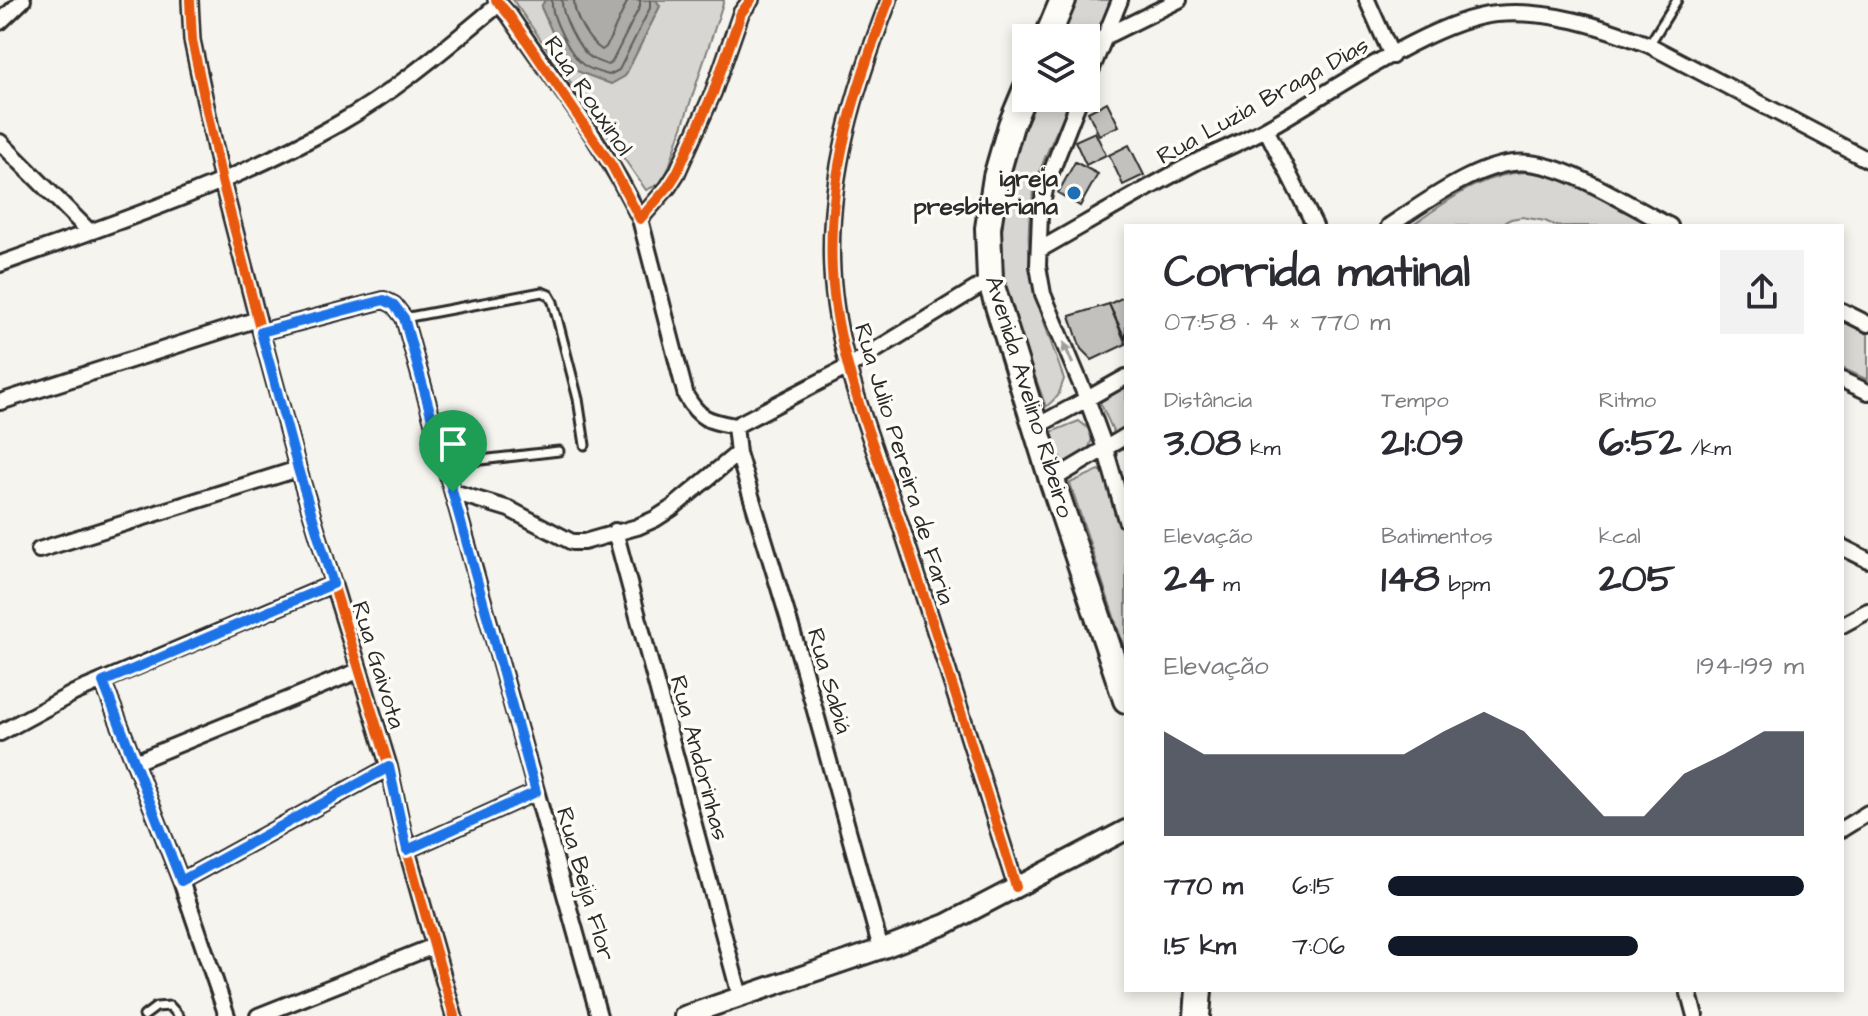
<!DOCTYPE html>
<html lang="pt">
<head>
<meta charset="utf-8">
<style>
  :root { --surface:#fff; --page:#f2f2f3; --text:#2b2b33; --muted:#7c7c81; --accent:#111827 }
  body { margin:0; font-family:"Architects Daughter",sans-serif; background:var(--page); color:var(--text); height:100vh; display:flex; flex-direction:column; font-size:30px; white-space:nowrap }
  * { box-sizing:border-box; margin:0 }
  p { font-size:26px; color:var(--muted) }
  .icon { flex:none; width:44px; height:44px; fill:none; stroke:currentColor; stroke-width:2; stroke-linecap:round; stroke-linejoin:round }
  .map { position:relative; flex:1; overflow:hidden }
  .drawer { position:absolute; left:1124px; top:224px; width:720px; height:768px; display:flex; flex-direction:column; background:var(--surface); border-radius:0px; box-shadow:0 4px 12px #0003 }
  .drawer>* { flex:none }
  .fabs { position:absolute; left:1012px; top:24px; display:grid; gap:16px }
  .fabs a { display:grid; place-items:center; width:88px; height:88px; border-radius:0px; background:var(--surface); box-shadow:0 4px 12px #0003; font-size:40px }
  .pin { position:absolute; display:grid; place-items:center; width:68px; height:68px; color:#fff; margin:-82px -34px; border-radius:50% 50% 50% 0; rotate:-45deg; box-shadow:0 0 8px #0007 }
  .pin .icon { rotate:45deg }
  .round { display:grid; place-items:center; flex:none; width:84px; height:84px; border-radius:0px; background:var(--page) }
  .summary { display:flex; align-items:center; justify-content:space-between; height:136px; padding:0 40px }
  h1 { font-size:44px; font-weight:700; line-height:60px }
  .stats { display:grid; grid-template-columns:repeat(3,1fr); gap:12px; height:136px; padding:8px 40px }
  .stats div { display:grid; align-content:center }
  .stats b { font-size:40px; font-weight:700 }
  .stats small { font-size:22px; font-weight:400 }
  .stats p { font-size:22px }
  .chart { height:224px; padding:16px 40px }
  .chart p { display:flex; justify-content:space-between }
  .chart svg { width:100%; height:144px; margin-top:8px; fill:var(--accent); opacity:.7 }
  ul { padding:0 40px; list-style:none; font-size:26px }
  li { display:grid; grid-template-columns:128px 96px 1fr; align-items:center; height:60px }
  li i { height:20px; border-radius:10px; background:var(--accent) }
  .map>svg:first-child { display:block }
</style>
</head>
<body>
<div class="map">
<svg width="1868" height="1016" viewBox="0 0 1868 1016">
  <rect width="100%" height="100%" fill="#f5f4ef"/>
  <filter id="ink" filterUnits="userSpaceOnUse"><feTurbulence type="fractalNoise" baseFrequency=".0125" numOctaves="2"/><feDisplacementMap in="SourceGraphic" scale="16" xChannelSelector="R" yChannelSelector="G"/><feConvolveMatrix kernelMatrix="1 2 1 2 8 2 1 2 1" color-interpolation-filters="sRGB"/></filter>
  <g filter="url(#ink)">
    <!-- green -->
    <path fill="#d7d6d2" stroke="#81807e" stroke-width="2" d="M513 0H545L541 7 554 36 577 71 611 84 625 76 660 6 656 0H724L664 182 646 190Z
      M1077 0H1114L1086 65V38H1061Z
      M1036 98H1072C1061 124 1046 150 1038 177 1014 250 1040 311 1064 379L1058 396 1046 407C1034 372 1019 337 1009 302 991 231 1009 163 1036 98Z
      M1526 172C1573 176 1615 205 1656 226H1556L1545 221 1522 217 1511 219 1497 226H1411C1448 201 1480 174 1526 172Z
      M1842 321 1868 334V380L1842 368Z
      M1126 386V429L1115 435 1099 400Z
      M1079 421 1089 429 1092 438 1089 448 1062 464 1051 432Z
      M1099 470 1105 473 1126 543V653L1070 483Z"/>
    <!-- water -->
    <path fill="#adaca9" stroke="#797877" stroke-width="2" d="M545 0H656L660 6 625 76 611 84 577 71 554 36 541 7Z"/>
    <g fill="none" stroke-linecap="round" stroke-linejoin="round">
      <!-- shore -->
      <path stroke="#5f5f5d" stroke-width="2" d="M552 0C550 16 571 57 585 66 593 71 601 73 609 75L619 70 650 8V0
        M562 0C561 15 578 48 590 57 595 61 602 63 608 65L612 62 640 6V0
        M574 0C574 17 588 41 602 50L606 47 628 0"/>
    </g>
    <!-- building -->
    <path fill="#c2c1be" stroke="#2b2b2b" stroke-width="2" d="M1107 102 1119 126 1099 135 1088 112Z
      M1095 132 1106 155 1086 165 1075 141Z
      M1129 145 1144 175 1123 185 1109 155Z
      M1075 162 1098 174 1080 206 1058 193Z
      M1126 296V340L1109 304Z
      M1109 304 1126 344 1092 360 1081 349 1070 316Z"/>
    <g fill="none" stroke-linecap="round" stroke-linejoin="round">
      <defs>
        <path id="service" d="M1649 45 1677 0
          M404 318 542 292 549 295 553 302 578 399 585 445
          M446 464 559 451
          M144 1016 156 1007 170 1006 179 1016"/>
        <path id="minor" d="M190 0 192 40 222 181 261 332 298 469 389 767 407 850 454 1016
          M496 0 509 15C554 81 606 146 640 219L686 396C700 420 709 421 735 426
          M889 0C855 88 827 175 832 271 836 357 873 442 900 523 940 644 978 766 1016 887
          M1367 0 1392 56
          M0 22 23 0
          M1104 37 1179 0
          M1086 83 1120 0
          M1266 129 1315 226
          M0 142 90 232
          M640 219 668 187 677 173 713 93 741 13 751 0
          M1389 226C1426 202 1483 158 1529 163 1572 167 1630 206 1670 226
          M1039 250C1092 220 1144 189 1198 161 1222 150 1246 140 1269 127 1327 95 1433 19 1496 14 1549 9 1601 26 1649 45L1868 160
          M0 264C115 223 232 184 338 124 396 91 448 46 499 4
          M1842 311 1868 324
          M261 332 384 300 394 305 404 318 599 1016
          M1126 377 1087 399 1105 448 1126 520
          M1842 380 1868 392
          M0 402 258 319
          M735 426 738 453 801 660 881 949
          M735 426 848 367 990 280
          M1037 426 1087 399 1043 294 1038 266 1040 214 1046 185 1080 98
          M1052 480 1126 436
          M453 492 509 509 572 542H584L637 527 655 519 672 508 738 453
          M615 531 740 996
          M1842 547 1868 560
          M39 550 298 469
          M1842 625 1868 611
          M103 682 181 881 227 1016
          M0 733 74 693 333 584
          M135 762 358 671
          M1842 829 1868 813
          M407 850 536 792
          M181 881 389 767
          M1688 990 1695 1016
          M258 1016 434 946"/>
        <path id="tertiary" d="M684 1016 881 949 946 924 1126 830"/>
        <path id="trunk" d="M1047 38 1063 0
          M1026 89 1011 125 996 177 988 228 990 280 1052 480 1126 700
          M1197 1016 1199 990"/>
      </defs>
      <!-- service casing -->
      <use href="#service" stroke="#2b2b2b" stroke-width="13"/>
      <!-- minor casing -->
      <use href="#minor" stroke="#2b2b2b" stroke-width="20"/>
      <!-- tertiary casing -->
      <use href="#tertiary" stroke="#2b2b2b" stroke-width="24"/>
      <!-- trunk casing -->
      <use href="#trunk" stroke="#2b2b2b" stroke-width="30"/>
      <!-- service -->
      <use href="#service" stroke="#fdfcf7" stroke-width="7"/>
      <!-- minor -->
      <use href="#minor" stroke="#fdfcf7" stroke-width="14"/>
      <!-- tertiary -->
      <use href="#tertiary" stroke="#fdfcf7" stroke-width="18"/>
      <!-- trunk -->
      <use href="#trunk" stroke="#fdfcf7" stroke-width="24"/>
      <defs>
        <path id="cycleway" d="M190 0 192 40 222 181 261 332 298 469 389 767 407 850 454 1016
          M496 0 509 15 612 166 640 219 668 187 677 173 713 93 741 13 751 0
          M889 0C855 88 827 175 832 271 836 357 873 442 900 523 940 644 978 766 1016 887"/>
      </defs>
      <!-- cycleway casing -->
      <use href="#cycleway" stroke="#fdfcf7" stroke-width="15"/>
      <!-- cycleway -->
      <use href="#cycleway" stroke="#e8590c" stroke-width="10"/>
    </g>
    <!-- one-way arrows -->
    <defs><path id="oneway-solid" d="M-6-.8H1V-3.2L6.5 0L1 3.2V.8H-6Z" transform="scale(2)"/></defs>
    <use fill="#9e9e9b" href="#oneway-solid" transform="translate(1068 353) rotate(-113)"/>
  </g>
  <g fill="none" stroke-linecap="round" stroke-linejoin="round" filter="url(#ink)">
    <defs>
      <path id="route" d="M384 300 394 305 404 318 536 792 407 850 389 767 181 881 103 682 333 584 298 469 261 332Z"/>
    </defs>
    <!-- route casing -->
    <use href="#route" stroke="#fff" stroke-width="16"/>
    <!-- route -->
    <use href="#route" stroke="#1a73e8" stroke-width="10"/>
  </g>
  <!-- markers -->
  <circle fill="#1f6fb2" stroke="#fdfcf7" stroke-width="3" cx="1074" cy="193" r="8"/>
  <g text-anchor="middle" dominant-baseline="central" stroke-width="7" stroke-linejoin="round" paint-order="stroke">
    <!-- street labels -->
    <g font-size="24" fill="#2b2b2b" stroke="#fdfcf7">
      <text transform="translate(588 96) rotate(56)">Rua Rouxinol</text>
      <text transform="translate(1263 101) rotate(-29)">Rua Luzia Braga Dias</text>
      <text transform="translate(1029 397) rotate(73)">Avenida Avelino Ribeiro</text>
      <text transform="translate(904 464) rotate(73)">Rua Julio Pereira de Faria</text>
      <text transform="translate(378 665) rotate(73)">Rua Gaivota</text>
      <text transform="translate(829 681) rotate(74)">Rua Sabiá</text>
      <text transform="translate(699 758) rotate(75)">Rua Andorinhas</text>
      <text transform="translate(585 884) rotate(74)">Rua Beija Flor</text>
    </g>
    <!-- poi labels -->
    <g font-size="24" font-weight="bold" fill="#2b2b2b" stroke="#fdfcf7" text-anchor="end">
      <text x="1058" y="179">igreja<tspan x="1058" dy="28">presbiteriana</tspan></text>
    </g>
  </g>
</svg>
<div class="fabs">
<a><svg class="icon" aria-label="layers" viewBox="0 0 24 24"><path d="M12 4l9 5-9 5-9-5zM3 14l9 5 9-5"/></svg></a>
</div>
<div class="pin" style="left:453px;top:492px;background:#1e9e55"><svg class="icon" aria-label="arrive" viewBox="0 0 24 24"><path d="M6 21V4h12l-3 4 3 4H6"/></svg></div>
<section class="drawer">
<div class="summary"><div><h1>Corrida matinal</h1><p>07:58 · 4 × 770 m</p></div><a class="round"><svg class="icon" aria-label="share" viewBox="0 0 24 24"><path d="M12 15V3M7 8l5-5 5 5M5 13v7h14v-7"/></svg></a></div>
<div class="stats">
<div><p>Distância</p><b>3.08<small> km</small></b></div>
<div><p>Tempo</p><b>21:09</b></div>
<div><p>Ritmo</p><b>6:52<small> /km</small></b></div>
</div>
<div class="stats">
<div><p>Elevação</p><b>24<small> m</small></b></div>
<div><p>Batimentos</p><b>148<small> bpm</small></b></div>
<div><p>kcal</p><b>205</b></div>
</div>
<div class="chart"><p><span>Elevação</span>194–199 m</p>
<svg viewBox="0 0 160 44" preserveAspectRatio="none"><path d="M0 44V12L10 19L20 19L30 19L40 19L50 19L60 19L70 12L80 6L90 12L100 25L110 38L120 38L130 25L140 19L150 12L160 12V44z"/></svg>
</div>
<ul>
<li><b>770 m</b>6:15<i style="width:100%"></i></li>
<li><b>1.5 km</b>7:06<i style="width:60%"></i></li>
</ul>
</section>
</div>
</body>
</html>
